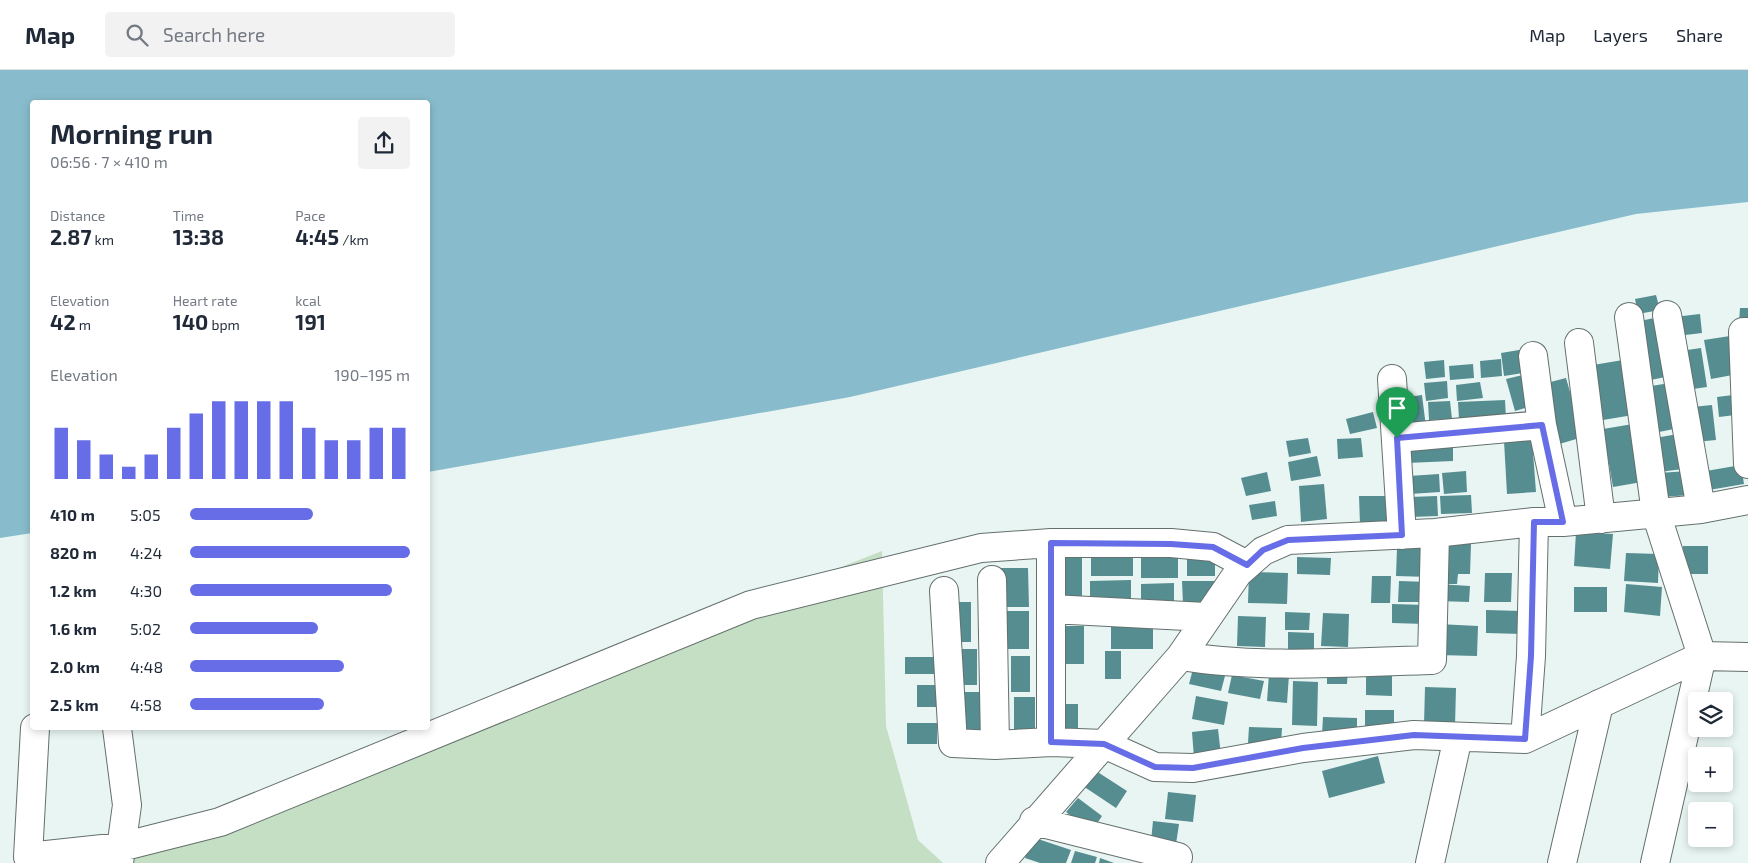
<!DOCTYPE html>
<html lang="en">
<head>
<meta charset="utf-8">
<style>
  :root { --surface:#fff; --page:#f2f2f3; --text:#1f2937; --muted:#747a83; --line:#e0e1e3; --accent:#666de6 }
  body { margin:0; font-family:"Exo 2",sans-serif; background:var(--page); color:var(--text); height:100vh; display:flex; flex-direction:column; font-size:19px; white-space:nowrap }
  * { box-sizing:border-box; margin:0 }
  p { font-size:16px; color:var(--muted) }
  .icon { flex:none; width:28px; height:28px; fill:none; stroke:currentColor; stroke-width:2; stroke-linecap:round; stroke-linejoin:round }
  .map { position:relative; flex:1; overflow:hidden }
  .panel { position:absolute; left:30px; top:30px; width:400px; height:630px; display:flex; flex-direction:column; background:var(--surface); border-radius:5px; box-shadow:0 2px 8px #0003 }
  .panel>* { flex:none }
  .fabs { position:absolute; left:1688px; top:622px; display:grid; gap:10px }
  .fabs a { display:grid; place-items:center; width:45px; height:45px; border-radius:5px; background:var(--surface); box-shadow:0 2px 8px #0003; font-size:25px }
  .pin { position:absolute; display:grid; place-items:center; width:42px; height:42px; color:#fff; margin:-51px -21px; border-radius:50% 50% 50% 0; rotate:-45deg; box-shadow:0 0 5px #0007 }
  .pin .icon { rotate:45deg }
  .round { display:grid; place-items:center; flex:none; width:52px; height:52px; border-radius:5px; background:var(--page) }
  .summary { display:flex; align-items:center; justify-content:space-between; height:85px; padding:0 20px }
  h1 { font-size:28px; font-weight:700; line-height:38px }
  .figures { display:grid; grid-template-columns:repeat(3,1fr); gap:8px; height:85px; padding:5px 20px }
  .figures div { display:grid; align-content:center }
  .figures b { font-size:21px; font-weight:700 }
  .figures small { font-size:14px; font-weight:400 }
  .figures p { font-size:14px }
  .chart { height:140px; padding:10px 20px }
  .chart p { display:flex; justify-content:space-between }
  .chart svg { width:100%; height:90px; margin-top:5px; stroke:var(--accent); stroke-width:6 }
  ul { padding:0 20px; list-style:none; font-size:16px }
  li { display:grid; grid-template-columns:80px 60px 1fr; align-items:center; height:38px }
  li i { height:12px; border-radius:6px; background:var(--accent) }
  header { display:flex; align-items:center; gap:30px; box-sizing:border-box; height:70px; padding:0 25px; background:var(--surface); border-bottom:1px solid var(--line) }
  header strong { font-size:24px }
  nav { display:flex; gap:28px; margin-inline-start:auto; font-size:18px }
  .search { width:350px; height:45px; background:var(--page); display:flex; align-items:center; gap:12px; box-sizing:border-box; padding:0 18px; border-radius:5px; color:var(--muted); font-size:19px }
  .map>svg:first-child { display:block }
</style>
</head>
<body>
<header>
<strong>Map</strong>
<div class="search"><svg class="icon" aria-label="search" viewBox="0 0 24 24"><circle cx="10" cy="10" r="6"/><path d="M15 15l6 6"/></svg>Search here</div>
<nav><a>Map</a><a>Layers</a><a>Share</a></nav>
</header>
<div class="map">
<svg width="1748" height="793" viewBox="0 0 1748 793">
  <rect width="100%" height="100%" fill="#e8f5f2"/>
  <!-- green -->
  <path fill="#c4dfc3" d="M882 481 886 656 918 770 943 793H89Z"/>
  <!-- water -->
  <path fill="#88bccc" d="M0 0H1748V132L1636 144 850 327 428 402V32H32V463L0 468Z"/>
  <!-- building -->
  <path fill="#558d91" d="M1656 225 1660 240 1638 244 1635 229Z
    M1740 238H1748V253H1739Z
    M1700 244 1702 263 1677 266 1674 247Z
    M1659 247 1670 306 1646 311 1635 252Z
    M1730 266 1738 304 1711 309 1704 270Z
    M1701 278 1707 317 1686 320 1680 281Z
    M1519 280 1523 303 1504 306 1501 283Z
    M1501 289 1502 306 1481 308 1480 291Z
    M1444 290 1445 307 1426 309 1424 292Z
    M1623 290 1633 345 1603 350 1593 295Z
    M1473 294 1474 308 1450 310 1449 296Z
    M1527 304 1536 335 1515 341 1506 309Z
    M1566 308 1583 367 1556 375 1539 315Z
    M1447 311 1448 328 1426 331 1424 313Z
    M1480 312 1483 328 1457 331 1456 315Z
    M1670 313 1679 358 1654 363 1645 317Z
    M1741 324 1743 344 1719 347 1717 327Z
    M1422 325 1426 357 1405 359 1401 328Z
    M1505 330 1506 348 1459 350 1458 332Z
    M1450 331 1452 349 1429 350 1428 332Z
    M1712 335 1716 370 1695 372 1692 337Z
    M1373 342 1377 358 1350 364 1346 349Z
    M1633 354 1642 412 1613 417 1603 359Z
    M1678 364 1683 399 1659 402 1655 368Z
    M1308 368 1311 383 1289 387 1286 371Z
    M1361 368 1363 387 1338 389 1337 369Z
    M1532 369 1536 422 1507 424 1504 371Z
    M1453 370V391L1407 393 1406 371Z
    M1317 386 1321 406 1291 411 1288 392Z
    M1741 395 1744 414 1709 420 1706 401Z
    M1466 401 1467 422 1444 424 1442 403Z
    M1688 401 1690 425 1661 427 1659 403Z
    M1267 402 1271 421 1246 426 1241 408Z
    M1439 404 1440 422 1410 424 1409 406Z
    M1324 414 1327 449 1301 452 1299 416Z
    M1471 425 1472 443 1441 444 1440 426Z
    M1359 426H1397V454H1360Z
    M1437 426 1438 446 1411 447 1410 427Z
    M1275 431 1277 446 1252 450 1249 435Z
    M1576 462 1613 464 1610 499 1574 496Z
    M1440 473 1471 474 1470 504H1458L1457 514H1438Z
    M1683 476H1708V504H1684Z
    M1397 478 1431 479 1430 507 1396 506Z
    M1626 483 1659 484 1658 513 1624 511Z
    M1091 484H1133V506H1091Z
    M1141 484H1178V508H1141Z
    M1187 484H1215V506H1187Z
    M1060 487H1082V528H1060Z
    M1297 487 1331 488 1330 505 1297 504Z
    M1001 498H1028L1029 537H1001Z
    M1249 502 1288 503 1287 534 1248 533Z
    M1485 503H1512L1511 532H1484Z
    M1372 506H1391L1390 533H1371Z
    M1131 510V530L1090 531V511Z
    M1182 511H1215V534H1183Z
    M1399 511 1429 512V532H1398Z
    M1174 513V532H1141V514Z
    M1438 514 1470 516 1469 532 1437 531Z
    M1626 514 1662 517 1660 546 1624 542Z
    M1574 517H1607V542H1574Z
    M949 532H971V572H949Z
    M1392 534 1426 535 1425 554 1392 553Z
    M1486 540 1522 541V564L1486 563Z
    M1006 541H1029V579H1006Z
    M1285 542 1310 543 1309 560H1285Z
    M1323 543 1349 544 1348 577 1321 576Z
    M1238 546 1266 547 1265 577 1237 576Z
    M1111 554H1153V579H1111Z
    M1438 554 1478 556 1477 586 1438 585Z
    M1060 556H1084V594H1060Z
    M1288 562 1314 563V582L1288 581Z
    M953 579H977V615H953Z
    M1105 581H1121V609H1105Z
    M1011 586H1030V622H1011Z
    M905 587H934V604H905Z
    M1327 596H1348L1347 614H1327Z
    M1193 599 1225 606 1221 621 1189 614Z
    M1269 604 1289 605 1287 633 1267 631Z
    M1232 605 1264 611 1260 629 1228 623Z
    M1366 605 1392 606V626L1366 625Z
    M1293 611 1318 612 1317 656 1292 655Z
    M917 615H945V637H917Z
    M1425 617 1456 618 1455 656 1424 655Z
    M955 622H980V664H955Z
    M1196 626 1228 632 1224 655 1192 649Z
    M1014 627H1035V666H1014Z
    M1058 634H1078V666H1058Z
    M1365 640H1394V662L1365 661Z
    M1323 647 1357 648V666L1322 665Z
    M907 653H937V674H907Z
    M1249 657 1282 658 1281 674 1248 673Z
    M1218 659 1221 685 1194 688 1192 662Z
    M1378 686 1385 713 1329 728 1322 701Z
    M1093 699 1127 721 1116 738 1083 716Z
    M1168 722 1196 725 1193 752 1165 749Z
    M1078 728 1102 746 1092 761 1066 742Z
    M1153 751 1179 754 1176 774 1151 771Z
    M1032 767 1071 780 1066 793H1040L1025 788Z
    M1075 781 1097 787 1095 793H1071Z
    M1100 788 1114 793H1099Z"/>
  <g fill="none" stroke-linecap="round" stroke-linejoin="round">
    <defs>
      <path id="minor" d="M1667 245 1701 439
        M1748 262H1743L1748 394
        M1579 273 1601 449
        M1533 286 1542 355 1563 452
        M1392 309 1402 465
        M1397 368 1542 355
        M1051 473V672
        M992 510 995 675
        M944 521 953 673 995 675 1051 672 1104 674 1155 697 1193 698 1303 678 1414 665 1525 669 1702 586 1656 443 1629 247
        M1051 539 1206 547
        M1181 586C1260 599 1351 592 1432 590L1435 463
        M35 658 28 787 121 777 220 752 751 535 981 478 1051 473H1171L1213 477 1247 495
        M117 658 127 735 119 793
        M1525 669 1531 586 1534 452
        M1034 751 1178 787
        M1000 793 1181 586 1238 503 1263 481 1288 470 1435 463 1534 452H1563L1701 439 1748 430
        M1430 793 1458 667
        M1562 793 1599 634
        M1655 793 1702 586 1748 587"/>
    </defs>
    <!-- minor casing -->
    <use href="#minor" stroke="#64706d" stroke-width="30"/>
    <!-- minor -->
    <use href="#minor" stroke="#fff" stroke-width="28"/>
  </g>
  <g fill="none" stroke-linecap="round" stroke-linejoin="round">
    <defs>
      <path id="route" d="M1542 355 1563 452H1534L1531 586 1525 669 1414 665 1303 678 1193 698 1155 697 1104 674 1051 672V473L1171 474 1213 477 1247 495 1263 480 1288 470 1402 465 1397 368Z"/>
    </defs>
    <!-- route casing -->
    <use href="#route" stroke="#fff" stroke-width="10"/>
    <!-- route -->
    <use href="#route" stroke="#666de6" stroke-width="6"/>
  </g>
</svg>
<div class="fabs">
<a><svg class="icon" aria-label="layers" viewBox="0 0 24 24"><path d="M12 4l9 5-9 5-9-5zM3 14l9 5 9-5"/></svg></a>
<a>+</a>
<a>−</a>
</div>
<div class="pin" style="left:1397px;top:368px;background:#1e9e55"><svg class="icon" aria-label="arrive" viewBox="0 0 24 24"><path d="M6 21V4h12l-3 4 3 4H6"/></svg></div>
<section class="panel">
<div class="summary"><div><h1>Morning run</h1><p>06:56 · 7 × 410 m</p></div><a class="round"><svg class="icon" aria-label="share" viewBox="0 0 24 24"><path d="M12 15V3M7 8l5-5 5 5M5 13v7h14v-7"/></svg></a></div>
<div class="figures">
<div><p>Distance</p><b>2.87<small> km</small></b></div>
<div><p>Time</p><b>13:38</b></div>
<div><p>Pace</p><b>4:45<small> /km</small></b></div>
</div>
<div class="figures">
<div><p>Elevation</p><b>42<small> m</small></b></div>
<div><p>Heart rate</p><b>140<small> bpm</small></b></div>
<div><p>kcal</p><b>191</b></div>
</div>
<div class="chart"><p><span>Elevation</span>190–195 m</p>
<svg viewBox="0 0 160 44" preserveAspectRatio="none"><path d="M5 44V19M15 44V25M25 44V32M35 44V38M45 44V32M55 44V19M65 44V12M75 44V6M85 44V6M95 44V6M105 44V6M115 44V19M125 44V25M135 44V25M145 44V19M155 44V19"/></svg>
</div>
<ul>
<li><b>410 m</b>5:05<i style="width:56%"></i></li>
<li><b>820 m</b>4:24<i style="width:100%"></i></li>
<li><b>1.2 km</b>4:30<i style="width:92%"></i></li>
<li><b>1.6 km</b>5:02<i style="width:58%"></i></li>
<li><b>2.0 km</b>4:48<i style="width:70%"></i></li>
<li><b>2.5 km</b>4:58<i style="width:61%"></i></li>
</ul>
</section>
</div>
</body>
</html>
